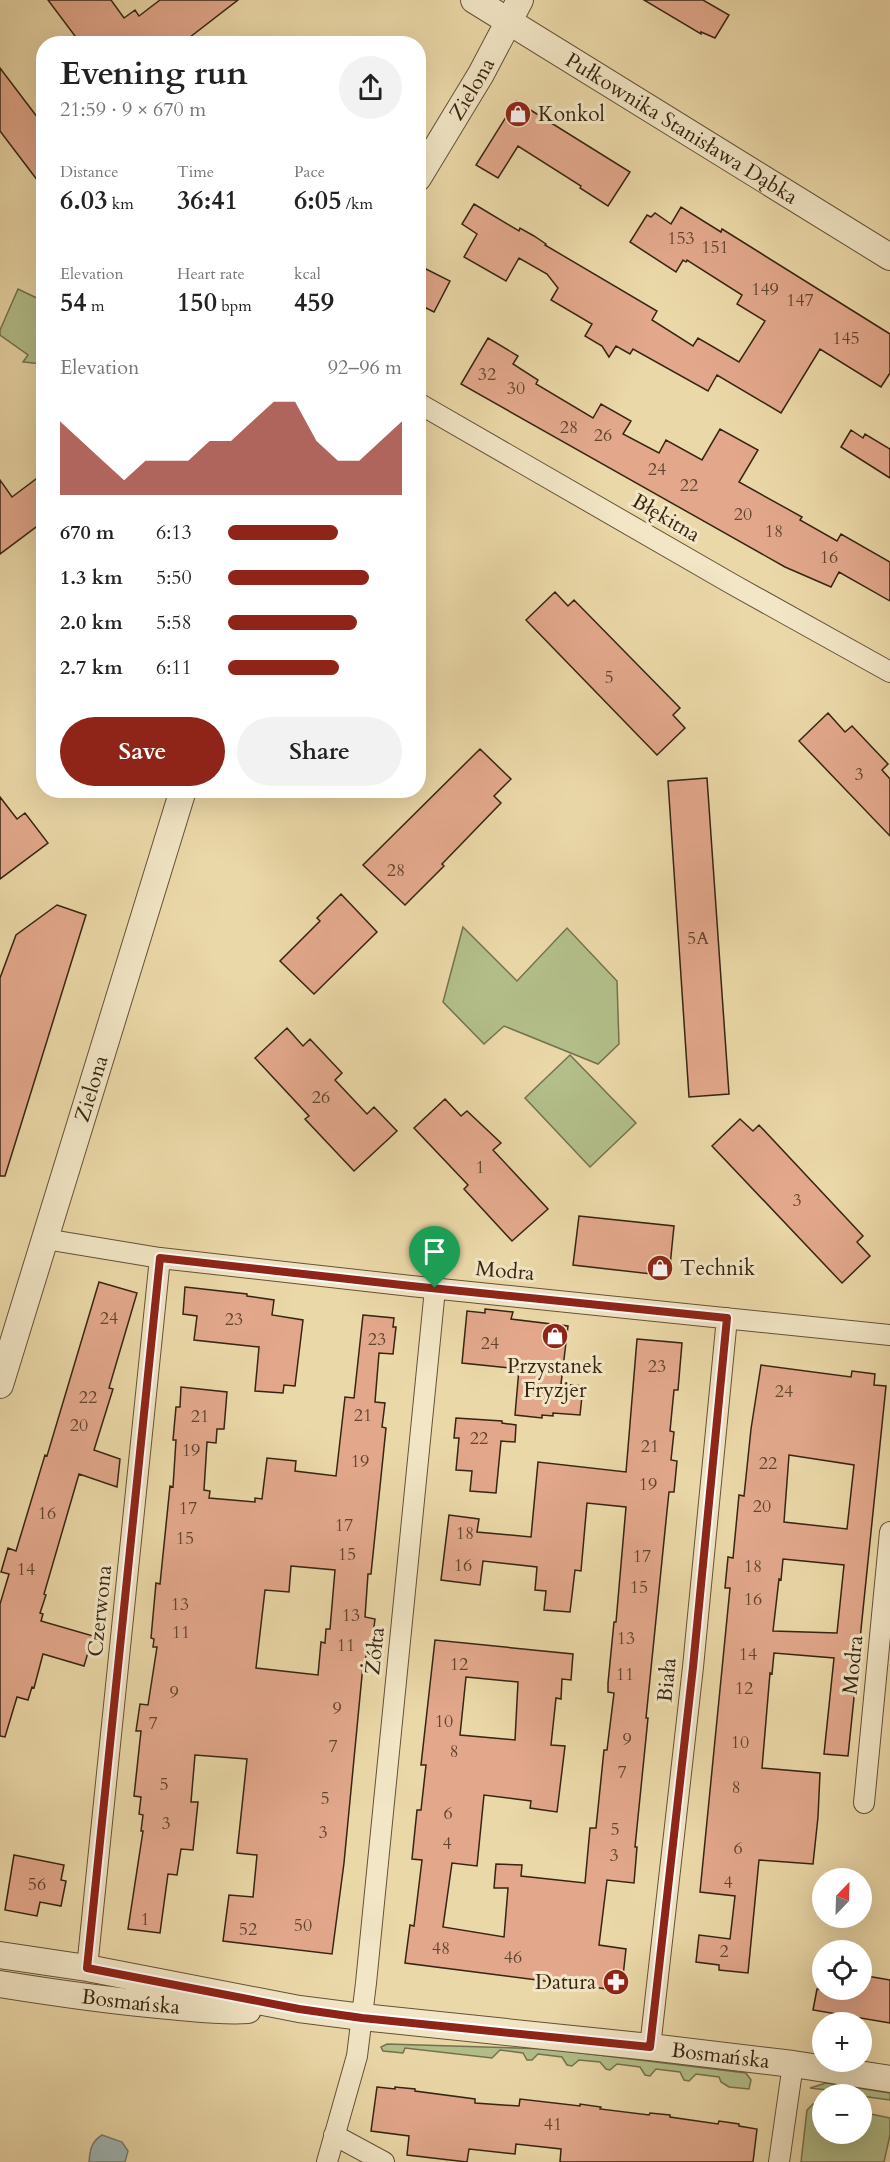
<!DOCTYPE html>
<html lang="en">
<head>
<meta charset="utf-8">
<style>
  :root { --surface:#fff; --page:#f2f2f2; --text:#222; --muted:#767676; --accent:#8f2418 }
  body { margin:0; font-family:Cardo,serif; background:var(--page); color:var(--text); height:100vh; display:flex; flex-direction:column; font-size:22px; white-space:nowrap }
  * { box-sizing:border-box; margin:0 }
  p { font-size:20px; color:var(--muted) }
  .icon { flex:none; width:33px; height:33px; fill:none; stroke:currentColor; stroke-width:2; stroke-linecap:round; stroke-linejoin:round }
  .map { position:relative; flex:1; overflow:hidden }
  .side { position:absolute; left:36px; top:36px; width:390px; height:762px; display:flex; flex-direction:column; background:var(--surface); border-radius:24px; box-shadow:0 6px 24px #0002 }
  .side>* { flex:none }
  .needle { width:39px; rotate:23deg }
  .controls { position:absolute; left:812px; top:1868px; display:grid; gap:12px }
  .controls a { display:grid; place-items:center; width:60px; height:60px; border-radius:50%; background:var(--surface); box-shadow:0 6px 24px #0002; font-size:30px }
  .pin { position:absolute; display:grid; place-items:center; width:51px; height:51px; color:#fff; margin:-62px -26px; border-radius:50% 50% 50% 0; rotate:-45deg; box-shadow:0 0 6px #0007 }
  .pin .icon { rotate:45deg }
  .round { display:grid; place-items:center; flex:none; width:63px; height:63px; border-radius:32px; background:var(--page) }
  .overview { display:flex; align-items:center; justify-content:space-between; height:102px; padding:0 24px }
  h1 { font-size:33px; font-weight:800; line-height:45px }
  .stats { display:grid; grid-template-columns:repeat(3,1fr); gap:9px; height:102px; padding:6px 24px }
  .stats div { display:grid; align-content:center }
  .stats b { font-size:26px; font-weight:800 }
  .stats small { font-size:16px; font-weight:400 }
  .stats p { font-size:16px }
  .chart { height:168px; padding:12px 24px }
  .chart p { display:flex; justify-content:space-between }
  .chart svg { width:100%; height:108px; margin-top:6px; fill:var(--accent); opacity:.7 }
  .action { display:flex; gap:12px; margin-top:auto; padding:12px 24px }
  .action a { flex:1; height:69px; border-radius:36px; background:var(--accent); color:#fff; font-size:24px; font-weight:800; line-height:69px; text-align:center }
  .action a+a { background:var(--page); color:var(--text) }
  ul { padding:0 24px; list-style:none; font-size:20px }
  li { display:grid; grid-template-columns:96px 72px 1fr; align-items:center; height:45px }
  li i { height:15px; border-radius:8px; background:var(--accent) }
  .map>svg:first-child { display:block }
</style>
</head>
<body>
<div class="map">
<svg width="890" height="2162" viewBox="0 0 890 2162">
  <rect width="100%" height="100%" fill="#ebd8a8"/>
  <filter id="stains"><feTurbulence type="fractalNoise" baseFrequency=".00333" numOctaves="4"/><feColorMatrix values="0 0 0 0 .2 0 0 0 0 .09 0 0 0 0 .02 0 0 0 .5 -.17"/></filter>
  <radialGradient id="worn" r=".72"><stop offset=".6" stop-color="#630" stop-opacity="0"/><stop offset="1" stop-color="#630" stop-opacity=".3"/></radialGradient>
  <!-- green -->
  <path fill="#b3bf8a" stroke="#75724e" stroke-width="1.5" d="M18 289 43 301 42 364 23 362 28 355 0 335V330Z
    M463 927 517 981 567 928 617 981 619 1044 598 1064 504 1026 484 1044 443 1002Z
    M570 1055 636 1123 590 1167 525 1098Z
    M387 2044 549 2049 746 2073 751 2080 749 2089 729 2087 721 2082 719 2077 696 2074 689 2081 684 2080 680 2072 656 2069 650 2076 645 2075 640 2067 617 2064 610 2070 606 2069 600 2062 579 2060 572 2066 567 2065 562 2057 538 2054 532 2060H527L523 2053 500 2050 492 2058 405 2048 403 2053 383 2051 381 2047Z
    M826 2083 890 2093V2100L861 2096V2094L810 2088Z
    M813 2104 822 2105V2133H861V2112L890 2118V2135L884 2162H801L807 2110Z"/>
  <!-- water -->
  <path fill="#9fb6b5" stroke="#757c74" stroke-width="1.5" d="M102 2135 122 2142 128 2151 125 2162H89C90 2150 91 2142 102 2135Z"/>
  <!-- building -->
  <path fill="#e3a88c" stroke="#372412" stroke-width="1.5" fill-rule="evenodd" d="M48 0H111L124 18 135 10 139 16 160 0H238L181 44H81Z
    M644 0H703L729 15 715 38 701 32V34Z
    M0 68 44 126V189L0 131Z
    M516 101 630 172 608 206 580 188 581 186 518 146 498 178 476 165Z
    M474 204 519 231 520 228 534 236 546 244 545 245 657 311 652 320 693 346 698 338 739 362 765 321 737 304 742 295 687 260 686 262 683 260 676 272 630 242 647 215 651 217 655 213 671 224 681 207 721 232 722 229 890 334V373L881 387 820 349 781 413 717 375 708 391 633 349 630 354 616 346 609 357 602 346 585 336 592 324 551 300 558 288 547 274 519 258 506 281 464 257 477 234 462 224Z
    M418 265 450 281 434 312 418 304Z
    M488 338 518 356 513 364 538 380 536 384 593 418 601 404 631 421 623 434 659 453 666 440 702 460 720 429 758 450 739 482 802 517 800 520 837 541 841 534 890 562V601L839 572 831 587 785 567 461 384Z
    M851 430 863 438 865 434 890 449V478L841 447Z
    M44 473V521L0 554V480L12 497Z
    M555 592 568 606 574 600 680 708 673 715 685 728 657 755 526 620Z
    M828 713 845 732 852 726 888 764 882 770 890 779V836L799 741Z
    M480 749 511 779 494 796 501 803 442 864 444 866 405 905 363 865Z
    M707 778 729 1094 689 1097 668 781Z
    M0 797 17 819 25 813 48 843 0 879Z
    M341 894 377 932 314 994 280 961 320 921 317 918Z
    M57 905 86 915 5 1176H0V978L16 935Z
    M287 1028 303 1046 310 1039 342 1073 335 1080 367 1114 374 1107 397 1131 354 1171 305 1119 309 1116 255 1058Z
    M445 1099 461 1116 467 1111 501 1143 493 1150 548 1209 512 1241 464 1189 468 1185 414 1128Z
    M740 1119 753 1131 759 1125 863 1236 857 1242 870 1256 842 1283 712 1146Z
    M579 1216 674 1226 669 1276 573 1265Z
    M99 1282 137 1293 109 1388 113 1389 94 1450 120 1459 117 1487 79 1474 44 1594 46 1595 40 1613 43 1614 41 1621 93 1636 84 1666 43 1654 34 1688 32 1687 28 1700 17 1697 5 1737 0 1736V1604L9 1574 1 1572 8 1548 16 1551 45 1455 47 1456Z
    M185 1287 247 1294V1296L274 1300 272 1315 303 1320 295 1386 284 1385 283 1393 255 1391 259 1347 194 1340 197 1316 183 1314Z
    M485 1309 513 1312 511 1319 568 1326 561 1384 583 1386 580 1415 553 1413V1416L542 1415V1418L515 1415 519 1369 462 1363 467 1311 485 1313Z
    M363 1315 394 1318 393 1327H396L393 1354 379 1353 375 1402 385 1403 382 1427 386 1428 371 1574H368L365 1617 375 1619 371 1649 367 1648 365 1665H363L344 1863 332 1954 223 1941 229 1895 253 1897 257 1855 237 1853 247 1759 195 1755 191 1802H198L193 1850 181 1849 177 1875 168 1874 160 1933 128 1929 143 1831H141L143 1815 139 1814 141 1797 134 1796 141 1731H136L140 1704 148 1705 157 1647H153L154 1639 151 1638 156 1583 160 1584 170 1486 173 1487 176 1440H173L176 1407H180L181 1387 227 1392 224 1429H217L216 1443 207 1442 204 1490 210 1491 209 1498 255 1502V1498L262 1499 267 1458 296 1461 295 1471 336 1476 345 1397 354 1398ZM291 1566 335 1570 330 1629H326L325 1643 321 1642 318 1675 256 1668 265 1590 289 1592Z
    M637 1339 682 1343 678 1390H674L670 1431 674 1432 671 1460 677 1461 674 1492H669L667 1511 646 1718H648L635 1847H637L634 1883 607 1880 599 1945 626 1949 622 1985 615 1990 405 1963 410 1925 414 1926 422 1860 412 1859 417 1810H421L426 1765H421L435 1640 573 1654 571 1680 562 1679 561 1699 556 1698 551 1745 565 1746 557 1812 530 1808 531 1801 484 1795 477 1866 452 1863 443 1927 504 1937 508 1888H494L496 1864 522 1865 521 1876 585 1883 590 1828H596L604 1750H607L614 1693 608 1692V1683L614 1622H616L626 1507 587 1503 581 1571 575 1570 570 1612 544 1610 546 1591 535 1590 537 1567 483 1561 480 1585 441 1580 449 1515 479 1519 477 1532 531 1537 538 1462 626 1472ZM466 1677 518 1682 515 1740 460 1735Z
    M761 1365 851 1377 852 1371 875 1374 874 1385 886 1386 848 1756 824 1754 834 1658 774 1653 772 1674 770 1673 762 1768 820 1773 818 1817 813 1864 759 1860 748 1973 719 1970V1965L696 1962 699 1935 730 1939 735 1896 700 1892 730 1588H725L728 1557 733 1558 739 1495 744 1496 751 1429ZM789 1455 854 1465 847 1529 784 1522ZM783 1559 844 1565 837 1633 773 1631 779 1579 781 1580Z
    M456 1418 502 1421V1423L516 1425 515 1442 501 1441 496 1493 470 1491 472 1471 456 1470 459 1438H454Z
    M14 1855 64 1865 61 1880 66 1881 61 1906 40 1902 37 1916 5 1910Z
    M861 1975 890 1980V2023L813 2010 817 1989H861Z
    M377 2087 395 2089V2087L415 2089V2091L475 2099V2103L519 2106 520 2099 580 2106V2104L601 2107 600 2109 649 2115 650 2113 670 2115V2117L718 2124 719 2121 739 2124V2126L757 2129 753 2162H560L561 2149 516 2144 515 2154 469 2149 467 2162 407 2155 409 2136 371 2131Z"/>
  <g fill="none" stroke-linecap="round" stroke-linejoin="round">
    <defs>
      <path id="minor" d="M418 403 732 584 890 672
        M45 1239 160 1258 411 1286 890 1335
        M864 1803 890 1532
        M87 1968 160 1258
        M650 2047 693 1667 727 1318
        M334 2135 384 2162
        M327 2162 357 2056 366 1983 435 1289
        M779 2162 793 2064"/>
      <g id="tertiary">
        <path id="s1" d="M474 0 890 257"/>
        <path id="s2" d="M418 178 481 74 520 0"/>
        <path id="s3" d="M0 1385 183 790"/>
        <path id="s4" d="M0 1955 87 1968 299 2009 362 2017 650 2047 793 2064 890 2079"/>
        <path id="s5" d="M0 1984C56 1993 112 2001 169 2006 195 2008 221 2012 248 2010"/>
      </g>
    </defs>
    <!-- minor casing -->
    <use href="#minor" stroke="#645138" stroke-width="22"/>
    <!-- tertiary casing -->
    <use href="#tertiary" stroke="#645138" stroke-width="28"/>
    <!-- minor -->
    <use href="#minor" stroke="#f2e6c6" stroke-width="20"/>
    <!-- tertiary -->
    <use href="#tertiary" stroke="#f2e6c6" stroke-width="26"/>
  </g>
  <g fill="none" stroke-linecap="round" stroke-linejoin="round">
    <defs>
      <path id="route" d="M160 1258 411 1286 727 1318 693 1667 650 2047 362 2018 299 2009 87 1968Z"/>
    </defs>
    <!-- route casing -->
    <use href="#route" stroke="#fff" stroke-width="12"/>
    <!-- route -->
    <use href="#route" stroke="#8f2418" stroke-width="8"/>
  </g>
  <!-- icons -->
  <defs>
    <symbol id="shop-disc" viewBox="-11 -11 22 22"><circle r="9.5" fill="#8f2418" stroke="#f2e6c6"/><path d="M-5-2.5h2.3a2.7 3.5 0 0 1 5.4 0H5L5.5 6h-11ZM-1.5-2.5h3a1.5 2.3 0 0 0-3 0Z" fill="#fff"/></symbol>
    <symbol id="pharmacy-disc" viewBox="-11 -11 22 22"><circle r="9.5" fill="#8f2418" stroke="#f2e6c6"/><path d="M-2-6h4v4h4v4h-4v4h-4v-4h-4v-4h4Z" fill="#fff"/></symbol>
  </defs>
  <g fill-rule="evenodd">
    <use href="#shop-disc" x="503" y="99" width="30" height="30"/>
    <use href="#shop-disc" x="645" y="1253" width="30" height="30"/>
    <use href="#shop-disc" x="540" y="1321" width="30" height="30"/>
    <use href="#pharmacy-disc" x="601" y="1967" width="30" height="30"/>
  </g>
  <g text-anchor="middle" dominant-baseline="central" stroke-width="6" stroke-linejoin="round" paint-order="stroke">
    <!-- number labels -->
    <g font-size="18" fill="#624530">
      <text x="681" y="238">153</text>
      <text x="715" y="247">151</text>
      <text x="765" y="289">149</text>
      <text x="800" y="300">147</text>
      <text x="846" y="338">145</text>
      <text x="487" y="374">32</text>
      <text x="516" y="388">30</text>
      <text x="569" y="427">28</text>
      <text x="603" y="435">26</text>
      <text x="657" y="469">24</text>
      <text x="689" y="485">22</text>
      <text x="743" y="514">20</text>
      <text x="774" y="531">18</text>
      <text x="829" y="557">16</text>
      <text x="609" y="677">5</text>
      <text x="859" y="774">3</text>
      <text x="396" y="870">28</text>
      <text x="698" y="938">5A</text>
      <text x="321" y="1097">26</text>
      <text x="480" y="1167">1</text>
      <text x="797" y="1200">3</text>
      <text x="109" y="1318">24</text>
      <text x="234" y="1319">23</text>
      <text x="377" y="1339">23</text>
      <text x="490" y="1343">24</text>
      <text x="657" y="1366">23</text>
      <text x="784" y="1391">24</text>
      <text x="88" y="1397">22</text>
      <text x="363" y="1415">21</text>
      <text x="200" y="1416">21</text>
      <text x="79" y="1425">20</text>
      <text x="479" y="1438">22</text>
      <text x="650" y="1446">21</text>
      <text x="191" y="1450">19</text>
      <text x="360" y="1461">19</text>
      <text x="768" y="1463">22</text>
      <text x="648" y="1484">19</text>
      <text x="762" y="1506">20</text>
      <text x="188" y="1508">17</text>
      <text x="47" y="1513">16</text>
      <text x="344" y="1525">17</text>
      <text x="465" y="1533">18</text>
      <text x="185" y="1538">15</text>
      <text x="347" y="1554">15</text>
      <text x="642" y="1556">17</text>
      <text x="463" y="1565">16</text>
      <text x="753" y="1566">18</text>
      <text x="26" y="1569">14</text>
      <text x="639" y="1587">15</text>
      <text x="753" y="1599">16</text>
      <text x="180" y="1604">13</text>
      <text x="351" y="1615">13</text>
      <text x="181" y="1632">11</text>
      <text x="626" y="1638">13</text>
      <text x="346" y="1645">11</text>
      <text x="748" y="1654">14</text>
      <text x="459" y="1664">12</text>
      <text x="625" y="1674">11</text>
      <text x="744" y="1688">12</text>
      <text x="174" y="1692">9</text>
      <text x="337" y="1708">9</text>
      <text x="444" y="1721">10</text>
      <text x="153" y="1723">7</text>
      <text x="627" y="1739">9</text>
      <text x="740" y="1742">10</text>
      <text x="333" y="1746">7</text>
      <text x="454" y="1751">8</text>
      <text x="622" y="1772">7</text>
      <text x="164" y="1784">5</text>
      <text x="736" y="1787">8</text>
      <text x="325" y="1798">5</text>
      <text x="448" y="1813">6</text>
      <text x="166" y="1823">3</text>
      <text x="615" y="1829">5</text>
      <text x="323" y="1832">3</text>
      <text x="447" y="1843">4</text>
      <text x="738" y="1848">6</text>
      <text x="614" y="1855">3</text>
      <text x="728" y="1882">4</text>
      <text x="37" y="1884">56</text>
      <text x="145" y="1919">1</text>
      <text x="303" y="1925">50</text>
      <text x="248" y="1929">52</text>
      <text x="441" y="1948">48</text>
      <text x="724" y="1951">2</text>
      <text x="513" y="1957">46</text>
      <text x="553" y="2124">41</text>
    </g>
    <!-- street labels -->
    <g font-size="21" fill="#372412" stroke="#f2e6c6">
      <text stroke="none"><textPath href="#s2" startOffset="104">Zielona</textPath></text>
      <text stroke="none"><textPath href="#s1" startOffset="244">Pułkownika Stanisława Dąbka</textPath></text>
      <text transform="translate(666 518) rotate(30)">Błękitna</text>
      <text stroke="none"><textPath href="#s3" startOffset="310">Zielona</textPath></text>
      <text transform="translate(505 1271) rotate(5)">Modra</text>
      <text transform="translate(100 1611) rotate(-84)">Czerwona</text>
      <text transform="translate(375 1651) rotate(-84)">Żółta</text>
      <text transform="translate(853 1665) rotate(-84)">Modra</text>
      <text transform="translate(667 1680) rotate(-84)">Biała</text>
      <text stroke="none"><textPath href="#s5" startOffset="132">Bosmańska</textPath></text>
      <text stroke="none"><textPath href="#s4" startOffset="728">Bosmańska</textPath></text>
    </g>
    <!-- poi labels -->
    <g font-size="21" fill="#372412" stroke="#f2e6c6" text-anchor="start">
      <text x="538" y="114">Konkol</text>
      <text x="680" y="1268">Technik</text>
      <text x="555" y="1366" text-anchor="middle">Przystanek<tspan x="555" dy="24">Fryzjer</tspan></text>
      <text x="596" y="1982" text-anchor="end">Datura</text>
    </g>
  </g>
  <rect width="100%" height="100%" filter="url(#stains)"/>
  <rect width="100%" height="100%" fill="url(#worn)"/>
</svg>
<div class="controls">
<a><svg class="needle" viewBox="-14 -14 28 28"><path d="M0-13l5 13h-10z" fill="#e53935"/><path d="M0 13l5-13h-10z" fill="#767676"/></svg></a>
<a><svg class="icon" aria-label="locate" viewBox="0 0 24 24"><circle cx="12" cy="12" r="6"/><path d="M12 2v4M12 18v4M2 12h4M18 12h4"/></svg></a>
<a>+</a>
<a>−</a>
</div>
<div class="pin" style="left:435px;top:1288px;background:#1e9e55"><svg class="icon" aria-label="arrive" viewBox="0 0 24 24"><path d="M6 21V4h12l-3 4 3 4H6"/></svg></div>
<section class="side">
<div class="overview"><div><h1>Evening run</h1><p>21:59 · 9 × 670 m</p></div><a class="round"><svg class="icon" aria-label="share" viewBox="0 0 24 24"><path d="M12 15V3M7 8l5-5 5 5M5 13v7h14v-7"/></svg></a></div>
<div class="stats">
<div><p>Distance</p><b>6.03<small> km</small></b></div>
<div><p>Time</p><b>36:41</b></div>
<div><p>Pace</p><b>6:05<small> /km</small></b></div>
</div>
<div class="stats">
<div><p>Elevation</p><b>54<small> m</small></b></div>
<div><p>Heart rate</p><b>150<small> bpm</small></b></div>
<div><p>kcal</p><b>459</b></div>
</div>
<div class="chart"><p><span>Elevation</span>92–96 m</p>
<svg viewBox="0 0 160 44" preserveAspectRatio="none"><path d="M0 44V14L10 22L20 30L30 38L40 30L50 30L60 30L70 22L80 22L90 14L100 6L110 6L120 22L130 30L140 30L150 22L160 14V44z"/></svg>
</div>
<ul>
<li><b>670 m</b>6:13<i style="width:63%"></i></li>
<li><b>1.3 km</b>5:50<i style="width:81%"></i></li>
<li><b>2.0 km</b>5:58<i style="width:74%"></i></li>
<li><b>2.7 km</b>6:11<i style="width:64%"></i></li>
</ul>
<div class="action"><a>Save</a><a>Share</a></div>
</section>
</div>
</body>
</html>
